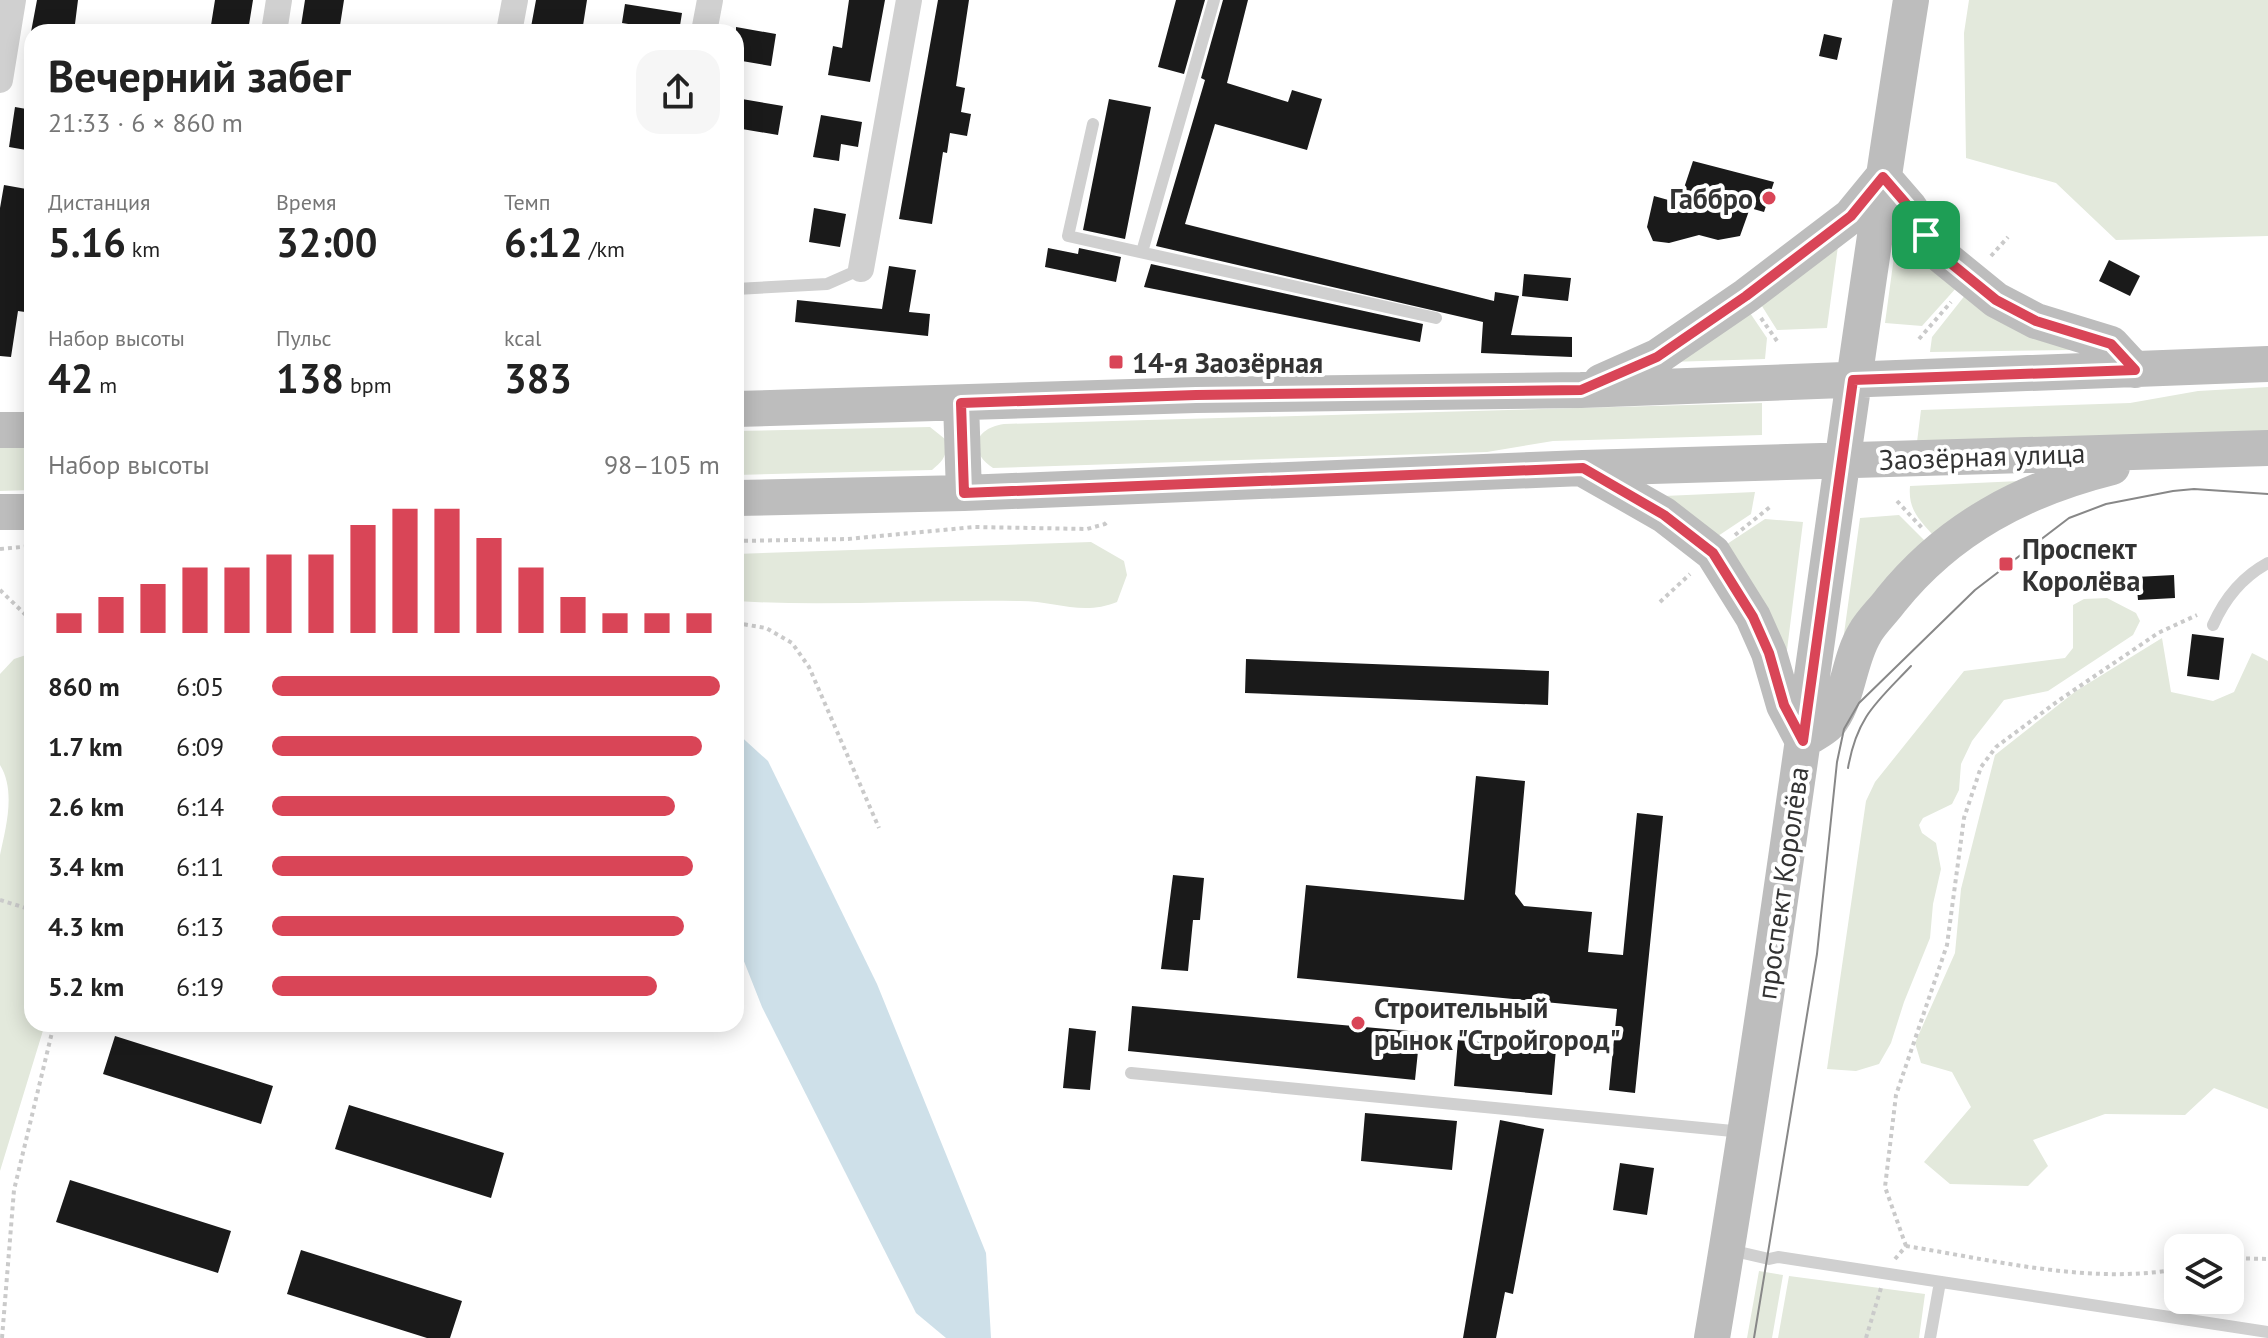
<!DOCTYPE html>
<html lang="ru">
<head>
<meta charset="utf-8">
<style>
  :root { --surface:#fff; --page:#f6f6f6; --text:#222; --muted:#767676; --accent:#d94557 }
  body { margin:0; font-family:"PT Sans",sans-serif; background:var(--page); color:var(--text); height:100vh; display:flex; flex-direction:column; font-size:30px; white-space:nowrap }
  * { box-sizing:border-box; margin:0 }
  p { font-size:26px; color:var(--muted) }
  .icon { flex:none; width:44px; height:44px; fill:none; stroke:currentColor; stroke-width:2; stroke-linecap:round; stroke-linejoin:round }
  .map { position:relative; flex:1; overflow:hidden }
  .drawer { position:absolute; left:24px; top:24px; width:720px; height:1008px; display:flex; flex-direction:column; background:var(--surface); border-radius:24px; box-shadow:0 4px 20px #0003 }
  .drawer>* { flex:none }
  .fabs { position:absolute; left:2164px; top:1234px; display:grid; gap:16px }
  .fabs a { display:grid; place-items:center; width:80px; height:80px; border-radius:16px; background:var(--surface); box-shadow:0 4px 20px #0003; font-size:40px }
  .pin { position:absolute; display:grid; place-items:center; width:68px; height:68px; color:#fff; margin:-34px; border-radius:16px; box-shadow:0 4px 12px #0006 }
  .round { display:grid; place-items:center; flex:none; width:84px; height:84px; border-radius:24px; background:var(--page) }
  .overview { display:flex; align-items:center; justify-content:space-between; height:136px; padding:0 24px }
  h1 { font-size:44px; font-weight:700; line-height:60px }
  .metrics { display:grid; grid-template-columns:repeat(3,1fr); gap:12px; height:136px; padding:8px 24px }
  .metrics div { display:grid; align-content:center }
  .metrics b { font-size:40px; font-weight:700 }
  .metrics small { font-size:22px; font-weight:400 }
  .metrics p { font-size:22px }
  .chart { height:224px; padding:16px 24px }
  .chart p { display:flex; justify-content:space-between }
  .chart svg { width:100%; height:144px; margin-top:8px; stroke:var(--accent); stroke-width:6 }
  ul { padding:0 24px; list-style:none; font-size:26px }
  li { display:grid; grid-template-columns:128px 96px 1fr; align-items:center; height:60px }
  li i { height:20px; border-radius:10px; background:var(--accent) }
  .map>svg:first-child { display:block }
</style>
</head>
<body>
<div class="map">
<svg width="2268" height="1338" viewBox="0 0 2268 1338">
  <rect width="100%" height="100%" fill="#fff"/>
  <!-- green -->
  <path fill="#e3e9dc" d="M1969 0H2268V236L2116 240 2056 183 1966 158 1964 33Z
    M1899 220 1957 287 1922 326 1885 323Z
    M1838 246 1827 328 1777 330 1760 303Z
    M1966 294 2072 350 1930 352 1932 337Z
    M1748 310 1767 338 1765 359 1670 362Z
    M2268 387V431L1917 442 1921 410 2130 403 2198 391Z
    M1762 403V435L1553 441 1487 452 993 468C967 451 975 428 1004 424Z
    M930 427 945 439C948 455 944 460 932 470L736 475V431Z
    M32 447V490L0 491V448Z
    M2020 481 1932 534C1918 518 1908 509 1910 486Z
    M1755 492 1751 514 1715 538 1664 496Z
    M1899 515 1925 541 1843 641 1860 518Z
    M1765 519 1803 522 1784 674 1724 546Z
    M1091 542 1124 561 1127 575 1117 602C1083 616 1055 601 1020 601 925 599 831 607 736 601V554Z
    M2107 598 2136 613 2140 621 2133 635 2048 691 2004 700 1972 741 1961 764 1959 790 1952 804 1923 818 1919 825 1922 833 1936 843 1941 869 1933 904 1930 938 1904 1002 1891 1043 1879 1064 1856 1071 1827 1069 1866 801 1875 782 1964 671 2065 658 2073 648V605L2084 599Z
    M2162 638 2171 692 2213 701 2234 692 2252 653 2268 661V1109L2214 1088 2185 1115 2105 1114 2033 1140 2048 1166 2028 1186 1950 1184 1924 1162 1971 1107 1952 1072 1921 1063 1915 1043 1955 953 1961 889 1995 755 2076 691Z
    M32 653V1024H45L0 1171V855C6 827 16 791 0 765V674L14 659Z
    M1759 1271 1783 1275 1772 1338H1747Z
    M1789 1276 1925 1294 1919 1338H1778Z"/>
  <!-- water -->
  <path fill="#cee0e9" d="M736 732 768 761 877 984 986 1253 991 1338H946L916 1313 762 1007 736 941Z"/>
  <!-- building -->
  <path fill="#1a1a1a" d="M37 0H78L74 32H31Z
    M215 0H253L248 31 211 25Z
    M305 0H344L339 32H300Z
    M536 0H587L582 32 531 27Z
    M849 0H885L870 82 828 75 833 46 842 48Z
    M938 0H969L956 86 965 88 961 112 971 114 967 136 950 133 947 153 943 152 932 224 899 219Z
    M1176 0H1205L1184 74 1158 67Z
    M1223 0H1248L1227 83 1288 102 1292 90 1322 99 1307 150 1215 124 1185 224 1494 301 1495 292 1519 296 1511 335 1572 337V357L1481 353 1483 322 1156 246 1205 80 1201 78Z
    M625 4 682 13 679 32H647V27L622 23Z
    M736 27 776 34 771 66 736 60Z
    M1824 34 1842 38 1837 60 1819 56Z
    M736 98 783 106 778 135 736 128Z
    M1109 99 1151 107 1125 239 1083 230Z
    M15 107 32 110V151L9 147Z
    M821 115 862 122 858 147 841 144 839 161 813 157Z
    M1693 161 1774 182 1764 212 1750 208 1740 236 1718 240 1699 235 1669 243 1653 241 1647 227 1654 196 1679 203Z
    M4 185 32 190V313L18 311 11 357 0 356V208Z
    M814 208 846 214 840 247 809 242Z
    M1048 248 1078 254 1079 248 1121 257 1116 282 1045 267Z
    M2109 260 2140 276 2130 296 2099 281Z
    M1151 264 1423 324 1420 342 1144 287Z
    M889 266 916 270 909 312 930 314 928 336 795 322 797 300 882 309Z
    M1524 274 1571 278 1568 301 1522 296Z
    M2174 575 2175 598 2138 600 2136 577Z
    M2192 634 2224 638 2219 680 2187 676Z
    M1246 659 1549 671 1548 705 1245 693Z
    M1476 776 1525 781 1515 894 1524 906 1592 912 1588 952 1623 955 1637 813 1663 816 1635 1093 1609 1090 1617 1009 1297 978 1306 885 1464 900Z
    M1173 875 1204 878 1200 920H1193L1188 971 1161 969Z
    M1132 1006 1420 1032 1415 1080 1128 1051Z
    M1069 1028 1096 1031 1090 1090 1063 1088Z
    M115 1036 273 1086 261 1124 103 1074Z
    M1458 1040 1556 1049 1552 1095 1454 1086Z
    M349 1105 504 1153 491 1198 335 1149Z
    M1365 1113 1457 1121 1452 1170 1361 1161Z
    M1500 1120 1544 1129 1513 1294 1505 1292 1496 1338H1463Z
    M1620 1163 1654 1168 1647 1215 1613 1210Z
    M70 1180 231 1231 218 1273 56 1222Z
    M301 1250 462 1301 450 1338H427L287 1294Z"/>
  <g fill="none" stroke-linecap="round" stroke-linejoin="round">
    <!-- path -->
    <path stroke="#cacaca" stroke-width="4" stroke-dasharray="4 4" stroke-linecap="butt" d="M1991 256 2008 237
      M1761 318 1777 341
      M1919 339 1951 302
      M1897 501 1922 528
      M1735 535 1770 507
      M736 541 848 539 974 527 1087 529 1105 524 1109 520
      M0 549 32 546
      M0 590 32 621
      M1660 602 1690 574
      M736 623 766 628 792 643 809 667 879 828
      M0 900 32 910
      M1906 1246 1885 1187 1896 1095 1947 945 1964 818 1981 767 1996 747 2058 701 2158 633 2197 615
      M1906 1246C1994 1260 2089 1285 2178 1269
      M2230 1258 2268 1259
      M1895 1259 1906 1246
      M2 1338 14 1190 54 1024
      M1866 1338 1881 1288"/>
    <!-- lane -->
    <path stroke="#d0d0d0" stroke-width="12" d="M1093 124 1068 236 1436 318
      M1142 252 1214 0
      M736 289 827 284 861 269
      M2213 625C2225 598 2242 577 2268 563
      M1131 1073 1743 1132
      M1730 1250 1769 1259 1778 1257 2268 1332
      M1930 1338 1940 1282"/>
    <!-- street -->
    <path stroke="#d0d0d0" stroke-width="26" d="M274 32 279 0
      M509 32 515 0
      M704 32 710 0
      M0 80 13 0
      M861 269 909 0"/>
    <!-- secondary -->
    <path stroke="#bdbdbd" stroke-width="36" d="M1883 177 1909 207 1942 256 1996 300 2036 321 2111 344 2135 370
      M1601 382 1657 357 1746 296 1851 216 1883 177
      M961 403 964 493
      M736 409 1196 395 1581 390 2268 364
      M0 430H32
      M1585 470 1664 515 1713 553 1753 617 1769 653 1784 705 1803 741
      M736 498 964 493 1583 468 2268 448
      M0 512H32
      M1803 741C1811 735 1827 728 1832 719 1849 694 1849 659 1865 633 1871 622 1883 611 1891 600 1949 528 2024 489 2112 467
      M1712 1338C1787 893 1840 445 1911 0"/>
    <!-- tram -->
    <path stroke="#888" stroke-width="2" d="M1848 768C1857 716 1877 702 1911 666
      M1754 1338 1817 954 1837 762 1844 729 1859 703 1975 590 2069 518 2106 504 2173 491 2194 489 2268 494"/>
  </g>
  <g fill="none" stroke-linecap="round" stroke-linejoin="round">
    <defs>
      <path id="route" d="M1883 177 1909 207 1942 256 1996 300 2036 321 2111 344 2135 370 1853 380 1803 741 1784 705 1769 653 1753 617 1713 553 1664 515 1583 468 964 493 961 403 1196 395 1581 390 1657 357 1746 296 1851 216Z"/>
    </defs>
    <!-- route casing -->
    <use href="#route" stroke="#fff" stroke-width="16"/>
    <!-- route -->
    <use href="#route" stroke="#d94557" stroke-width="10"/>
  </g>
  <!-- markers -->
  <g fill="#d94557" stroke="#fff" stroke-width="3">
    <circle cx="1769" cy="198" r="8"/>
    <rect x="1108" y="354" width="16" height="16" rx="4"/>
    <rect x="1998" y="556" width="16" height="16" rx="4"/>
    <circle cx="1358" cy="1023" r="8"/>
  </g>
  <g text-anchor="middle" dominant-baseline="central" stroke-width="8" stroke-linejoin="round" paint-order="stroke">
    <!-- poi labels -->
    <g font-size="28" font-weight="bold" fill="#333" stroke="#fff" text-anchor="start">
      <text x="1753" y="198" text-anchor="end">Габбро</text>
      <text x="1132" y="362">14-я Заозёрная</text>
      <text x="2022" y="548">Проспект<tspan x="2022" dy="32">Королёва</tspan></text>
      <text x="1374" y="1007">Строительный<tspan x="1374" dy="32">рынок "Стройгород"</tspan></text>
    </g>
    <!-- street labels -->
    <g font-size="28" fill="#333" stroke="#fff">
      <text transform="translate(1982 456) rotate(-2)">Заозёрная улица</text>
      <text transform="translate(1782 883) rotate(-82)">проспект Королёва</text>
    </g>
  </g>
</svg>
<div class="fabs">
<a><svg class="icon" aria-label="layers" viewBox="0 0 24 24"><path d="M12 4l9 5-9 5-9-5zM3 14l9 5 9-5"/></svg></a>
</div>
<div class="pin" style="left:1926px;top:235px;background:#1e9e55"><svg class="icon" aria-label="arrive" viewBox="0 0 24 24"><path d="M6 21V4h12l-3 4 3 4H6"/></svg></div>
<section class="drawer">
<div class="overview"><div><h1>Вечерний забег</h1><p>21:33 · 6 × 860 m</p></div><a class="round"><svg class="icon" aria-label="share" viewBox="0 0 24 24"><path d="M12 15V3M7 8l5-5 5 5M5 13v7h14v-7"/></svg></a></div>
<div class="metrics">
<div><p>Дистанция</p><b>5.16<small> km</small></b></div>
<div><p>Время</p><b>32:00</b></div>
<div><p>Темп</p><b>6:12<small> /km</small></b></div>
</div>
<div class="metrics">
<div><p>Набор высоты</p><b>42<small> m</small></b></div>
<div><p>Пульс</p><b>138<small> bpm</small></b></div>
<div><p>kcal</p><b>383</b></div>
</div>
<div class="chart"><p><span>Набор высоты</span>98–105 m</p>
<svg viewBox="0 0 160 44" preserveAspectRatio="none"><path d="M5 44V38M15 44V33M25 44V29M35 44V24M45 44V24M55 44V20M65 44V20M75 44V11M85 44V6M95 44V6M105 44V15M115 44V24M125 44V33M135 44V38M145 44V38M155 44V38"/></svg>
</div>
<ul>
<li><b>860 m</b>6:05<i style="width:100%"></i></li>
<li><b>1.7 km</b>6:09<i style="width:96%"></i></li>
<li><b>2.6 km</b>6:14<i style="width:90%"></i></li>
<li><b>3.4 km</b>6:11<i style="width:94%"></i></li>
<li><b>4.3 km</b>6:13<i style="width:92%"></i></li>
<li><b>5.2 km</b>6:19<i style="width:86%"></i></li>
</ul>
</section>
</div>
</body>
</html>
